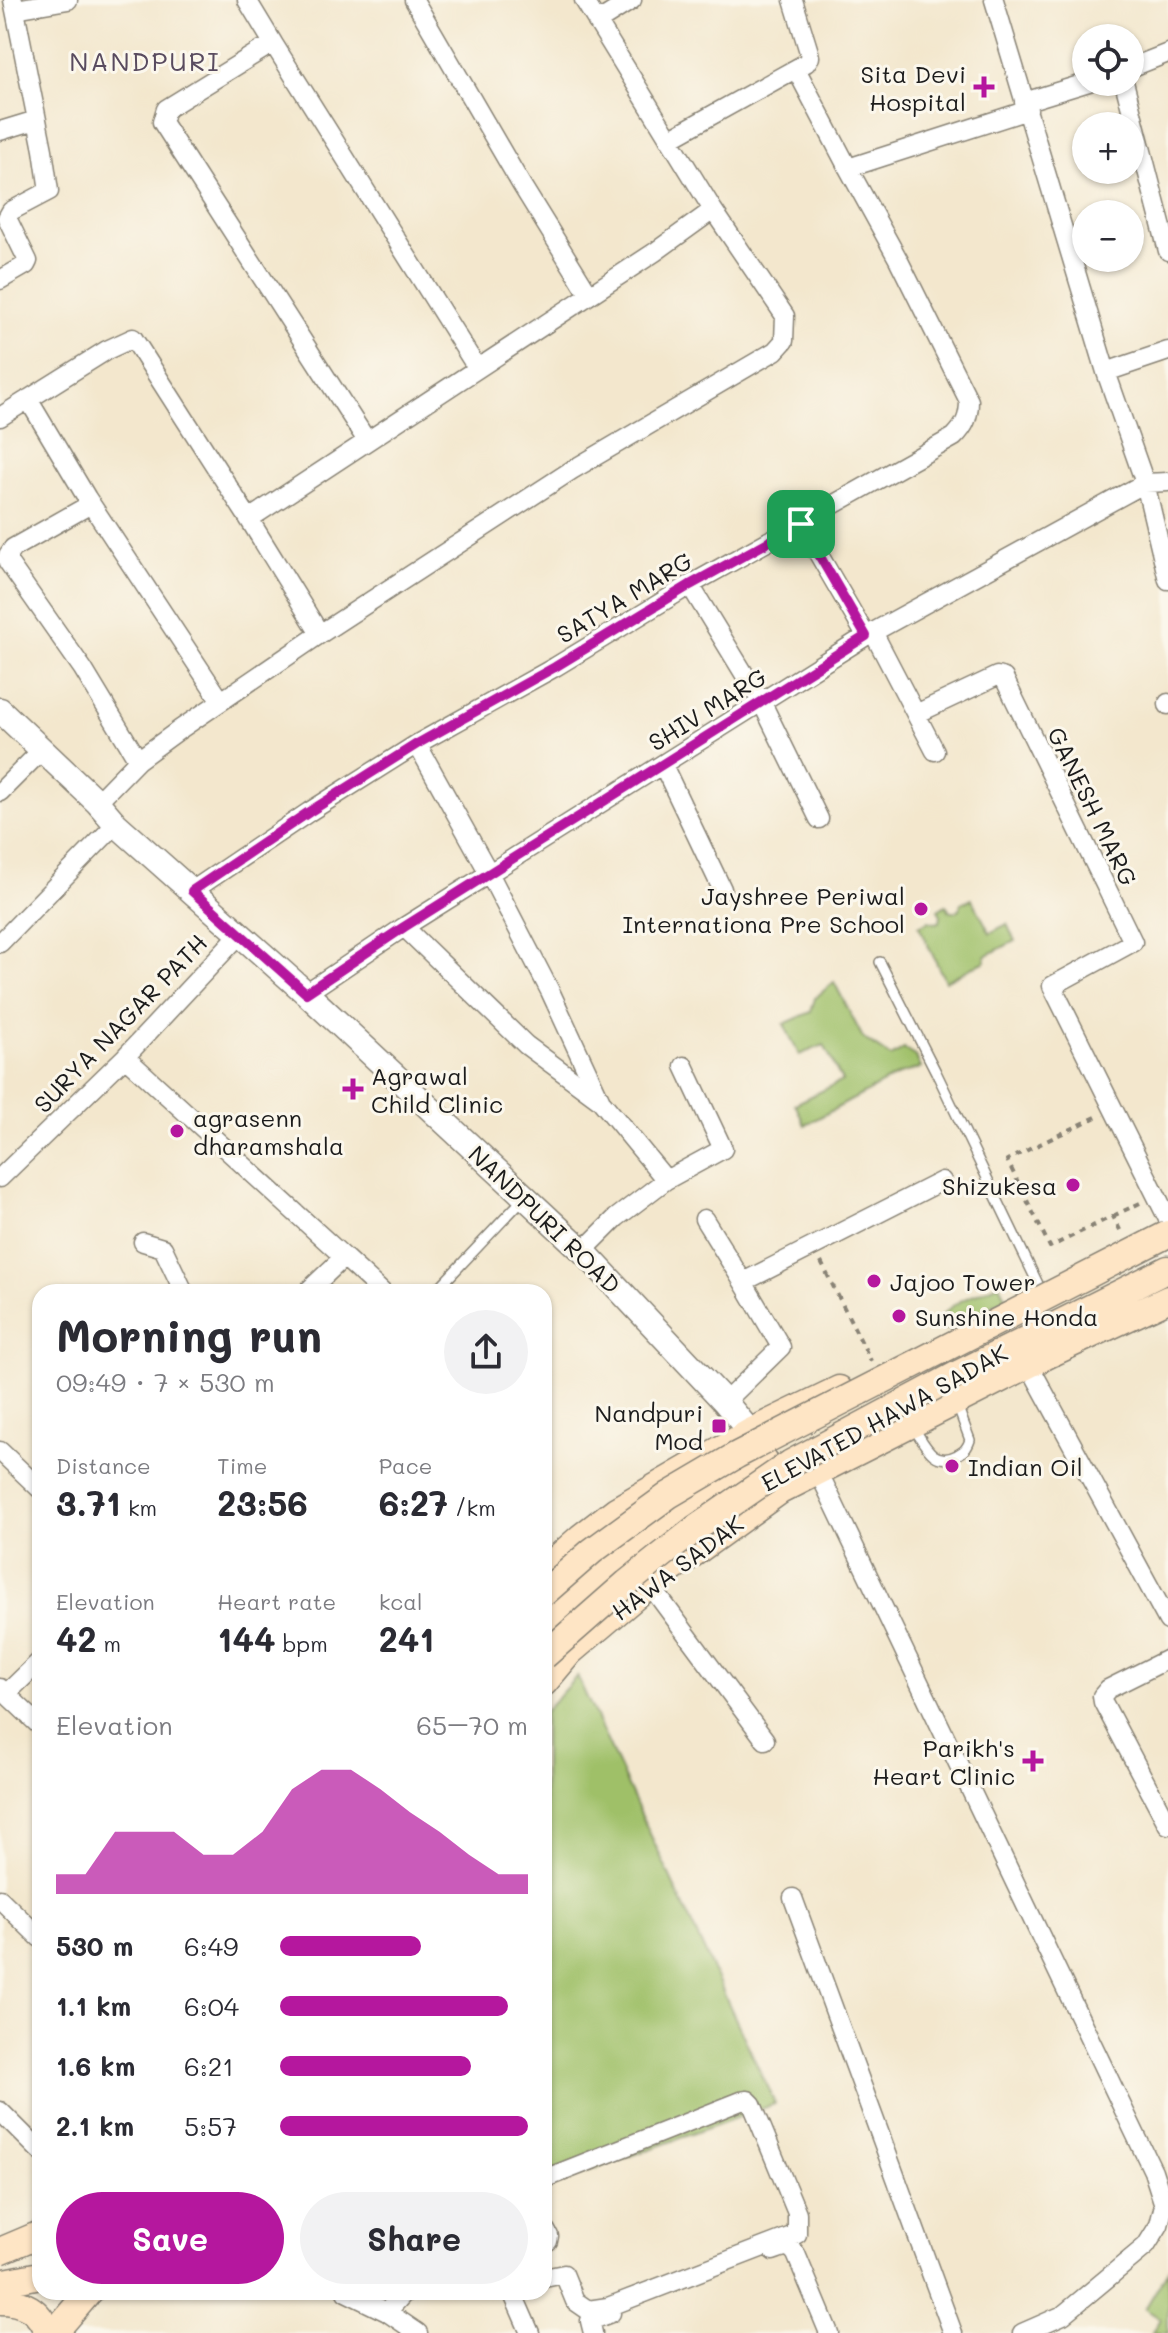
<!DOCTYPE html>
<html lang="en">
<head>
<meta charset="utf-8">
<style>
  :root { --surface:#fff; --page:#f2f2f3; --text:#2b2b33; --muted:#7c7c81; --accent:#b5179e }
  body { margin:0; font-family:Mali,sans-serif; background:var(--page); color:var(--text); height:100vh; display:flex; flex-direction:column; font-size:30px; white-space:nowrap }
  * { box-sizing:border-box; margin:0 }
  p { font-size:26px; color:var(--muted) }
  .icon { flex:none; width:44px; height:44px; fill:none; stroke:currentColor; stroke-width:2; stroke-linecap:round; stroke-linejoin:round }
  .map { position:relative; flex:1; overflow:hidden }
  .side { position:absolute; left:32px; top:1284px; width:520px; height:1016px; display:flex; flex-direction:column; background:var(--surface); border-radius:24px; box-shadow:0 2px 6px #0004 }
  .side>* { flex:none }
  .tools { position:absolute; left:1072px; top:24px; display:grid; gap:16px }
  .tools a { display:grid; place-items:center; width:72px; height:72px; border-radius:50%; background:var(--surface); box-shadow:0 2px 6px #0004; font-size:40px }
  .pin { position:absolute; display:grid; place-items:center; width:68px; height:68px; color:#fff; margin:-34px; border-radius:16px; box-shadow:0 4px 12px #0006 }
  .round { display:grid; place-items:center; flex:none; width:84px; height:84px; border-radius:42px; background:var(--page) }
  .overview { display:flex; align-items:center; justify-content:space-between; height:136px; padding:0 24px }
  h1 { font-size:44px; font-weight:800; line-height:60px }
  .stats { display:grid; grid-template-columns:repeat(3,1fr); gap:12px; height:136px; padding:8px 24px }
  .stats div { display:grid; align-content:center }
  .stats b { font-size:34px; font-weight:800 }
  .stats small { font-size:22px; font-weight:400 }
  .stats p { font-size:22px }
  .chart { height:224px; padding:16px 24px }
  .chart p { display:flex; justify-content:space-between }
  .chart svg { width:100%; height:144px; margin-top:8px; fill:var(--accent); opacity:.7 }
  .button { display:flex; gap:16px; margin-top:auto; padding:16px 24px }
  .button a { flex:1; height:92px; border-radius:48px; background:var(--accent); color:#fff; font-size:32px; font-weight:800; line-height:92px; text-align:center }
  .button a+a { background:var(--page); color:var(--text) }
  ul { padding:0 24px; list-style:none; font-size:26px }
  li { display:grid; grid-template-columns:128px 96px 1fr; align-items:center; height:60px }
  li i { height:20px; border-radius:10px; background:var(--accent) }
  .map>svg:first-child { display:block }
</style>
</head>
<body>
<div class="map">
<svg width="1168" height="2333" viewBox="0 0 1168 2333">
  <rect width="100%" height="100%" fill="#fbf7ec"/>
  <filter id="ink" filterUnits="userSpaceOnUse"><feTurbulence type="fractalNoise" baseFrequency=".0125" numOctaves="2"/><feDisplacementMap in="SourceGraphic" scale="16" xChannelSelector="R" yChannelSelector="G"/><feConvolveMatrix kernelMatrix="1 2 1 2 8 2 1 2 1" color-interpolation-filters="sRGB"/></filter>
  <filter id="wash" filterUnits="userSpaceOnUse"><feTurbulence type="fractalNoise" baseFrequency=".006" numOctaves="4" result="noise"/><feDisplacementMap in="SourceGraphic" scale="32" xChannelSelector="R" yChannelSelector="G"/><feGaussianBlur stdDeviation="1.8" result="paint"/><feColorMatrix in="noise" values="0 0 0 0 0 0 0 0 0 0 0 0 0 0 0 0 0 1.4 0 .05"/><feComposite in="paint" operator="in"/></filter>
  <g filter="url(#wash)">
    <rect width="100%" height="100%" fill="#f3e7cd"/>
    <!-- green -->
    <path fill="#9fc068" stroke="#5e6e42" stroke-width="2" d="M972 899 990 933 1007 924 1015 941 985 956 986 961 945 981 919 926 929 921 935 923 940 922 941 915 938 910 946 905 950 912H956L960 909 961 903Z
      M834 982 863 1038 891 1057 904 1049 916 1057 921 1068 900 1074 805 1125 795 1104 842 1081 824 1045 799 1055 784 1024 811 1012 815 998Z
      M999 1284 1006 1298 945 1330 937 1325C943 1303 980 1293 999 1284Z
      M577 1676 775 2104 544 2187V1712Z
      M1168 2270V2333H1152L1161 2319 1145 2309Z"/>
  </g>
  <g filter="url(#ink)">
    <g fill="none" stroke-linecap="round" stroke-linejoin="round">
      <defs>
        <path id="service" d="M880 962 936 1072 1039 1286
          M435 1292 525 1197
          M912 1425C924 1442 932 1468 957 1455 964 1451 967 1449 970 1440L957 1405"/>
        <path id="minor" d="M247 0 273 43 166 109 162 122 367 441
          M414 0 521 184 589 294
          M584 0 713 210
          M994 0 1106 372 1145 483 1168 580
          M15 9 68 0
          M597 22 632 0
          M273 43 477 368
          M1130 68 1168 53
          M796 69 848 168
          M1124 82 1168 251
          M1024 102 1089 82
          M0 131 36 120
          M669 139 806 63 810 57 809 52 793 0
          M0 280 26 265 28 261 7 218 11 211 49 191 43 150 13 0
          M1106 372 1168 351
          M28 399 87 498 221 701
          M0 417 107 350 133 338 249 519 320 634
          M91 504 13 548 8 555V562L83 669 138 760
          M801 524 866 636
          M690 585 762 703 819 819
          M873 632 935 751
          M1168 703V705
          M916 714 997 676 1004 678 1133 942 1052 986 1168 1219
          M417 744 489 873 550 991 601 1101 666 1180 616 1218 583 1251
          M663 765 722 889
          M0 792 42 750
          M97 802 138 760 179 730 320 634 572 470 775 351 784 341 785 316 713 210 655 252 249 519
          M192 891 309 812 417 744 555 667 690 585 954 437C965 426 969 417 969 401L898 259 848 168 1028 110
          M404 927 526 1045 599 1099
          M0 943 116 824
          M306 993 404 927 866 636 1145 483 1168 482
          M125 1057 344 1257 307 1292
          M0 1178 125 1057 239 935
          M666 1180 723 1149 684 1066
          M704 1219 743 1282
          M143 1242 163 1248 184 1292
          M344 1257 382 1292
          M1029 1365 1168 1621
          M725 1402 781 1347 743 1282 942 1181
          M0 1451 40 1489
          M819 1473 1153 2171 1164 2205 1159 2225 1146 2246 1063 2315 1022 2333
          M650 1585 765 1740
          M1168 1659 1108 1689 1102 1696 1103 1702 1168 1825
          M0 1688 40 1726
          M6 1694 40 1661
          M793 1898 953 2333
          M0 1899 40 1938
          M0 2111 40 2151
          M544 2179 741 2101 748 2100 752 2104 797 2213V2234L608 2307 588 2310 575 2301 564 2274 544 2278
          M544 2227 549 2236 548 2241 544 2243
          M773 2251C783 2247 789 2244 796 2254L829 2333
          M346 2292 387 2312 418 2333
          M512 2292 530 2333
          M387 2312 405 2292
          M593 2333 590 2321 611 2313"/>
        <path id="tertiary" d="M0 710 97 802 116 824 306 993 583 1251 725 1402 750 1432 759 1450"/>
        <path id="secondary" d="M958 1374 1168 1269
          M544 1570 581 1537 616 1510 750 1432 839 1389
          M544 1630C608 1563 688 1512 765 1462
          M544 1683 570 1652 643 1590 780 1491 1050 1354 1168 1299
          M0 2283 40 2275
          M0 2301C22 2301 41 2310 47 2333
          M54 2333 89 2292"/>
      </defs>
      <!-- service casing -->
      <use href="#service" stroke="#888274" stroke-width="12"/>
      <!-- minor casing -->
      <use href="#minor" stroke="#888274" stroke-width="21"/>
      <!-- tertiary casing -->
      <use href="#tertiary" stroke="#888274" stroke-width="27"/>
      <!-- secondary casing -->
      <use href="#secondary" stroke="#888274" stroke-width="29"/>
      <!-- path -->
      <path stroke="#888274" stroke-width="4" stroke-dasharray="6 6" stroke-linecap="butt" d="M1096 1117 1007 1160 1050 1247 1113 1216 1121 1232
        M1113 1216 1140 1203
        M821 1262 871 1361"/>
      <!-- service -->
      <use href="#service" stroke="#fff" stroke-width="9"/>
      <!-- minor -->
      <use href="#minor" stroke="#fff" stroke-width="18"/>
      <!-- tertiary -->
      <use href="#tertiary" stroke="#fff" stroke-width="24"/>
      <!-- secondary -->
      <use href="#secondary" stroke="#fee5c5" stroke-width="26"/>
      <defs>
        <path id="secondary-bridge" d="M544 1593 592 1551 669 1495 737 1455 1168 1234
          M544 1656 627 1583 695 1529 791 1463 958 1374
          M0 2251 40 2234"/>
      </defs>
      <!-- secondary-bridge casing -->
      <use href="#secondary-bridge" stroke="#888274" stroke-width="29" stroke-linecap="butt"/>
      <!-- secondary-bridge -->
      <use href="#secondary-bridge" stroke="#fee5c5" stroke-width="26"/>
    </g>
  </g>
  <g fill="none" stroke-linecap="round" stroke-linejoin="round" filter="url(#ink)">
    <defs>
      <path id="route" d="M801 524 866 636 404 927 306 993 192 891 309 812 417 744 555 667 690 585Z"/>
    </defs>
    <!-- route casing -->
    <use href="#route" stroke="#fff" stroke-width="16"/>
    <!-- route -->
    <use href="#route" stroke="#b5179e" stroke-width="10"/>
  </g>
  <!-- markers -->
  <g fill="#b5179e" stroke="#fbf7ec" stroke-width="3">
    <path d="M980 75h8v8h8v8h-8v8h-8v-8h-8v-8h8z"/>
    <circle cx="921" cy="909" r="8"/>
    <path d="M349 1077h8v8h8v8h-8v8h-8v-8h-8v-8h8z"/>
    <circle cx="177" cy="1131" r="8"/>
    <circle cx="1073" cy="1185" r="8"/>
    <circle cx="874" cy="1281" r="8"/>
    <circle cx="899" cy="1316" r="8"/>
    <rect x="711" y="1418" width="16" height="16" rx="4"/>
    <circle cx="952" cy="1466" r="8"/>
    <path d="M1029 1749h8v8h8v8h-8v8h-8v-8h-8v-8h8z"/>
  </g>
  <g text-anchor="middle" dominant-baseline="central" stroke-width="6" stroke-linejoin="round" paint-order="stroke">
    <!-- poi labels -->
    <g font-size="24" fill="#1c1c1c" stroke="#fbf7ec" text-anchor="end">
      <text x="966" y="73">Sita Devi<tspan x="966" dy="28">Hospital</tspan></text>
      <text x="905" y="895">Jayshree Periwal<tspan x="905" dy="28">Internationa Pre School</tspan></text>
      <text x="371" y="1075" text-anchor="start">Agrawal<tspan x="371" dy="28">Child Clinic</tspan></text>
      <text x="193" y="1117" text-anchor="start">agrasenn<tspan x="193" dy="28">dharamshala</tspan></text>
      <text x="1057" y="1185">Shizukesa</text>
      <text x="890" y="1281" text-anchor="start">Jajoo Tower</text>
      <text x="915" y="1316" text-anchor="start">Sunshine Honda</text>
      <text x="703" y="1412">Nandpuri<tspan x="703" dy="28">Mod</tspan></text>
      <text x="968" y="1466" text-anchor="start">Indian Oil</text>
      <text x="1015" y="1747">Parikh's<tspan x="1015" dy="28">Heart Clinic</tspan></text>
    </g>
    <!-- street labels -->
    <g font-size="24" fill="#1c1c1c" stroke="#fbf7ec">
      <text transform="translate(624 597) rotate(-31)">SATYA MARG</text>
      <text transform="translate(707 709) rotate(-32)">SHIV MARG</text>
      <text transform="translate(1093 806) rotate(64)">GANESH MARG</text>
      <text transform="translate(120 1023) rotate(-46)">SURYA NAGAR PATH</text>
      <text transform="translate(545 1219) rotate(44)">NANDPURI ROAD</text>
      <text transform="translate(884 1417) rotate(-29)">ELEVATED HAWA SADAK</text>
      <text transform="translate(677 1567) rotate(-37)">HAWA SADAK</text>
    </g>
    <!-- neighbourhood labels -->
    <g font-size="26" letter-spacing="2" fill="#594b5f" stroke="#fbf7ec">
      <text x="145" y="61">NANDPURI</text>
    </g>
  </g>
</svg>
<div class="tools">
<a><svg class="icon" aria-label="locate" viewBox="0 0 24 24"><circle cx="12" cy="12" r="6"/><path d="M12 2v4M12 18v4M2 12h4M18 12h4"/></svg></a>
<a>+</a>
<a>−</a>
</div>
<div class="pin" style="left:801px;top:524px;background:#1e9e55"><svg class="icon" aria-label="arrive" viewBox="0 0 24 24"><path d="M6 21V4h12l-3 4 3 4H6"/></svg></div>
<section class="side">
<div class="overview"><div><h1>Morning run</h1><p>09:49 · 7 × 530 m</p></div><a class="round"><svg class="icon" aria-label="share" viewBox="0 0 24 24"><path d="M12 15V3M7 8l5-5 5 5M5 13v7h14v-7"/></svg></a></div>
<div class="stats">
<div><p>Distance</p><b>3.71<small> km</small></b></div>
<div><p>Time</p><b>23:56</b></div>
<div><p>Pace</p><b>6:27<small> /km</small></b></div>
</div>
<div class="stats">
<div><p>Elevation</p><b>42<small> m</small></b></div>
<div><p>Heart rate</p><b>144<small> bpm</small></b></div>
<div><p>kcal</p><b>241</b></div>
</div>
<div class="chart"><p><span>Elevation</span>65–70 m</p>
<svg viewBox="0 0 160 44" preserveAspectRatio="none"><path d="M0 44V38L10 38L20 25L30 25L40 25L50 32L60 32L70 25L80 12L90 6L100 6L110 12L120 19L130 25L140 32L150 38L160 38V44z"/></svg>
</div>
<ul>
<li><b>530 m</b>6:49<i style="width:57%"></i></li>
<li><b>1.1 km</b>6:04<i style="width:92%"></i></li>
<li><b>1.6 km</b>6:21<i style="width:77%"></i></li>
<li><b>2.1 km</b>5:57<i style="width:100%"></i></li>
</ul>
<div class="button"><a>Save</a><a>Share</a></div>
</section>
</div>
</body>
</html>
